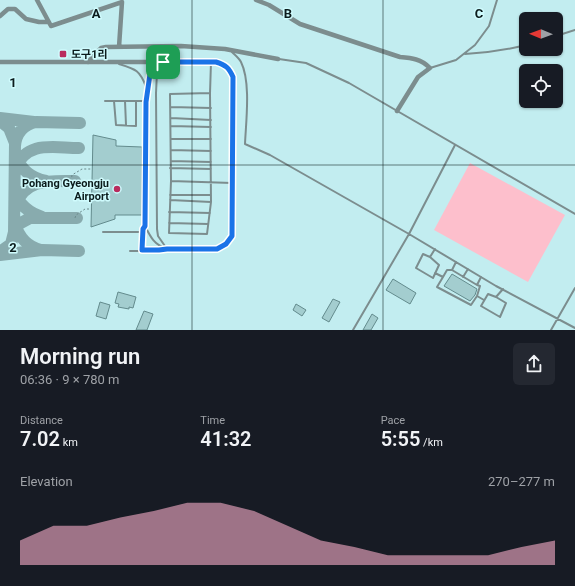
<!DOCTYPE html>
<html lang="en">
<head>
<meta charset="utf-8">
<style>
  :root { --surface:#171b24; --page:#242831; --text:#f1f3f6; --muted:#9ea1a6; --accent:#d899b1 }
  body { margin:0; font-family:Roboto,"Noto Sans KR",sans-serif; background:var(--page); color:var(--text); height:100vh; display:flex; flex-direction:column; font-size:15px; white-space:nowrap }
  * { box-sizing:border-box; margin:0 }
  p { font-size:13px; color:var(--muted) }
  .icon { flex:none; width:22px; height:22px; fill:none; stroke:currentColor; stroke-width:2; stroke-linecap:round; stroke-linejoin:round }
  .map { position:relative; height:330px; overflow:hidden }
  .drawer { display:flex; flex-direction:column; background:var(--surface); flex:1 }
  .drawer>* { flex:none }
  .needle { width:26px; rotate:271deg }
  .controls { position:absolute; left:519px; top:12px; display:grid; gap:8px }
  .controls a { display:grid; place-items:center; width:44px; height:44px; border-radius:6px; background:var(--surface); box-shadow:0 1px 3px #0004; font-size:20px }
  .pin { position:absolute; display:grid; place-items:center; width:34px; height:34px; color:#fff; margin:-17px; border-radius:8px; box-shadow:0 2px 6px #0006 }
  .round { display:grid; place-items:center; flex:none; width:42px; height:42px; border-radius:6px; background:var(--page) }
  .head { display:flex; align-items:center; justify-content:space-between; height:68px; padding:0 20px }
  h1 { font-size:22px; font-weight:600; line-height:30px }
  .metrics { display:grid; grid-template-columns:repeat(3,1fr); gap:6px; height:68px; padding:4px 20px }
  .metrics div { display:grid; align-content:center }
  .metrics b { font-size:20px; font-weight:600 }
  .metrics small { font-size:11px; font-weight:400 }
  .metrics p { font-size:11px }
  .chart { height:112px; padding:8px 20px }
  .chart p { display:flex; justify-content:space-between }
  .chart svg { width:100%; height:72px; margin-top:4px; fill:var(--accent); opacity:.7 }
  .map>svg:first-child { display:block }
</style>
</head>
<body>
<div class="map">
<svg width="575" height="330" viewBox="0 0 575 330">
  <rect width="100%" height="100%" fill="#c2edf0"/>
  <!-- green -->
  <path fill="#fdbfcc" d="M470 163 565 215 528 282 434 230Z"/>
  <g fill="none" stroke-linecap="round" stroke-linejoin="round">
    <!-- taxiway -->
    <path stroke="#88abae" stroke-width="12" d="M0 118 34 122
      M0 121 9 128 15 143 14 232 11 244 0 252
      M15 146C16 133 23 125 36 122L80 123
      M16 156C21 170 31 178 46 181
      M15 168C28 140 53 148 79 148
      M15 193C20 206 30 213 42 217
      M15 206C25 178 50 181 75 181
      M15 224C19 237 28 247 41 250
      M14 232 19 224 30 218H77
      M0 255 42 250 79 251"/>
  </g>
  <!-- building -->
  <path fill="#a3cdcf" stroke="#638b8d" d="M93 135 116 140V146L142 147V215H115V219L91 227Z
    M452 274 477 289 475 295 470 301 444 286Z
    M393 279 416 293 410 304 386 290Z
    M118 292 136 297 133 308 129 307V309L118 307 119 304 115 303Z
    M333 299 340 302 329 322 322 318Z
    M100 302 110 305 106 319 96 316Z
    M296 304 306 310 302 316 293 310Z
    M144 311 153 314 147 330H136Z
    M372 314 378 318 371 330H363Z"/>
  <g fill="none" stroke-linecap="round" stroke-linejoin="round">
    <!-- path -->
    <path stroke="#6b8a8c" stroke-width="1" stroke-dasharray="2 2" stroke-linecap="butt" d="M71 181 72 175 82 169H92
      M75 218 76 215 85 209H92"/>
    <!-- lane -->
    <path stroke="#7c8d8e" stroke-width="2" d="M556 36 575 30
      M232 52C235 55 239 58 241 62 251 82 246 121 245 144L270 155 409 234 496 286 575 328
      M465 54C486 53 506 50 526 45
      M279 59 306 63 349 83 575 214
      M119 64C135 69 140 70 146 87L145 226C150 236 154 245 166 248
      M430 68 456 60 475 45 489 26 497 0
      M210 93 211 202 207 234 169 233 171 181 170 94Z
      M210 93 211 62
      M147 96C149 85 148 70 157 63
      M105 101H146
      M114 101 116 125 136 126V102
      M125 101 126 125
      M171 107 211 108
      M171 118 211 120
      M171 126 211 127
      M171 139H211
      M171 150 211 151
      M171 161 211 162
      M170 168 211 169
      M171 181 232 183
      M170 195H211
      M170 200 211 202
      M169 212 210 213
      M169 223 208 224
      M145 226 143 229 142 251 159 250 167 249H217L226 244 232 236 233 82C233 76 231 70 226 66 217 59 176 62 163 62L157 72 156 93 157 229 158 236 167 249
      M103 232H143
      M130 251H142
      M423 254 430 257 439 265 433 278 416 268Z
      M430 257 435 249
      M456 262 452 270 477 285 481 277
      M435 273 443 277 447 270H452
      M443 277 437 287 471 305 477 296
      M463 277 468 269
      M477 285 480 286 477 296 484 300
      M488 294 496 297 506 303 500 317 481 306Z
      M496 297 503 289
      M353 330 409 234 455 145
      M551 330 575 288"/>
    <!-- street -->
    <path stroke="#7c8d8e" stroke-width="4.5" d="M37 0 51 26 122 2 119 47
      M256 0 269 5 300 24 400 57C412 58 421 59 430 68L418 77 397 111
      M0 16 8 9H15L26 19 39 22H48
      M0 62H163
      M88 62 101 48 106 47 181 46 225 49 278 59"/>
  </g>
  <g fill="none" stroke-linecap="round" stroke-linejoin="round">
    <defs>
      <path id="route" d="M157 62H216C226 65 229 68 233 77L232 236 226 244 217 249H167L159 250H142L143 229 145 226 146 102 150 74 153 66Z"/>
    </defs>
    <!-- route casing -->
    <use href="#route" stroke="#fff" stroke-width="8"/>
    <!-- route -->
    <use href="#route" stroke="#1a73e8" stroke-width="5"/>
  </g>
  <!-- grid -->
  <path fill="none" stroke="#0b1b1c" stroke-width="1" stroke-opacity="0.55" d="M192 0V330M383 0V330M0 165H575"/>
  <!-- markers -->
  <g fill="#b92b5d" stroke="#cffbfd" stroke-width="1.5">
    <rect x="59" y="50" width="8" height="8" rx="2"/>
    <circle cx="117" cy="189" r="4"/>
  </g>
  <g text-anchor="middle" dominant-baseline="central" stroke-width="3" stroke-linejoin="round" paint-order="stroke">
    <!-- poi labels -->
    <g font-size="11" font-weight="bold" fill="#0b1b1c" stroke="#cffbfd" text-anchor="start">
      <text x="71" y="54">도구1리</text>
      <text x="109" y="183" text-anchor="end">Pohang Gyeongju<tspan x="109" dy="13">Airport</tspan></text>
    </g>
  </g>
  <g font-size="13" text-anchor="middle" font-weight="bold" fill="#0b1b1c" stroke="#cffbfd" stroke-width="3" stroke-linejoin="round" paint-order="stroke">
    <text x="96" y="18">A</text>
    <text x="288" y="18">B</text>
    <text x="479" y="18">C</text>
    <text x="13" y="87">1</text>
    <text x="13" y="252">2</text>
  </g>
</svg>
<div class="controls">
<a><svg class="needle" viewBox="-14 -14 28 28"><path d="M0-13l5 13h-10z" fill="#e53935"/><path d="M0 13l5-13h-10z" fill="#9ea1a6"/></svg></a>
<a><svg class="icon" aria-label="locate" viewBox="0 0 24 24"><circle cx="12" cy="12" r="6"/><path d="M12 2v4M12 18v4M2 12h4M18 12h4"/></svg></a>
</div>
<div class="pin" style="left:163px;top:62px;background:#1e9e55"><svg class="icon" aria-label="arrive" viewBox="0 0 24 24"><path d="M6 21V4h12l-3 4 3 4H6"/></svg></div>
</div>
<section class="drawer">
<div class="head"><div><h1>Morning run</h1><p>06:36 · 9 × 780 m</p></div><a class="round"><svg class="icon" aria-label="share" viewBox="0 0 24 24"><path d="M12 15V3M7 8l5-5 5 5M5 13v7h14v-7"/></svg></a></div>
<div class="metrics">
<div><p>Distance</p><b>7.02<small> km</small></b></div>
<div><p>Time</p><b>41:32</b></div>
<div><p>Pace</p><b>5:55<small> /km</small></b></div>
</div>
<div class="chart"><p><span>Elevation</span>270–277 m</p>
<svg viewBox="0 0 160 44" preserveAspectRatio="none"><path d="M0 44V29L10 20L20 20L30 15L40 11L50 6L60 6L70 11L80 20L90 29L100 33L110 38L120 38L130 38L140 38L150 33L160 29V44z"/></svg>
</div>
</section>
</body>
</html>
